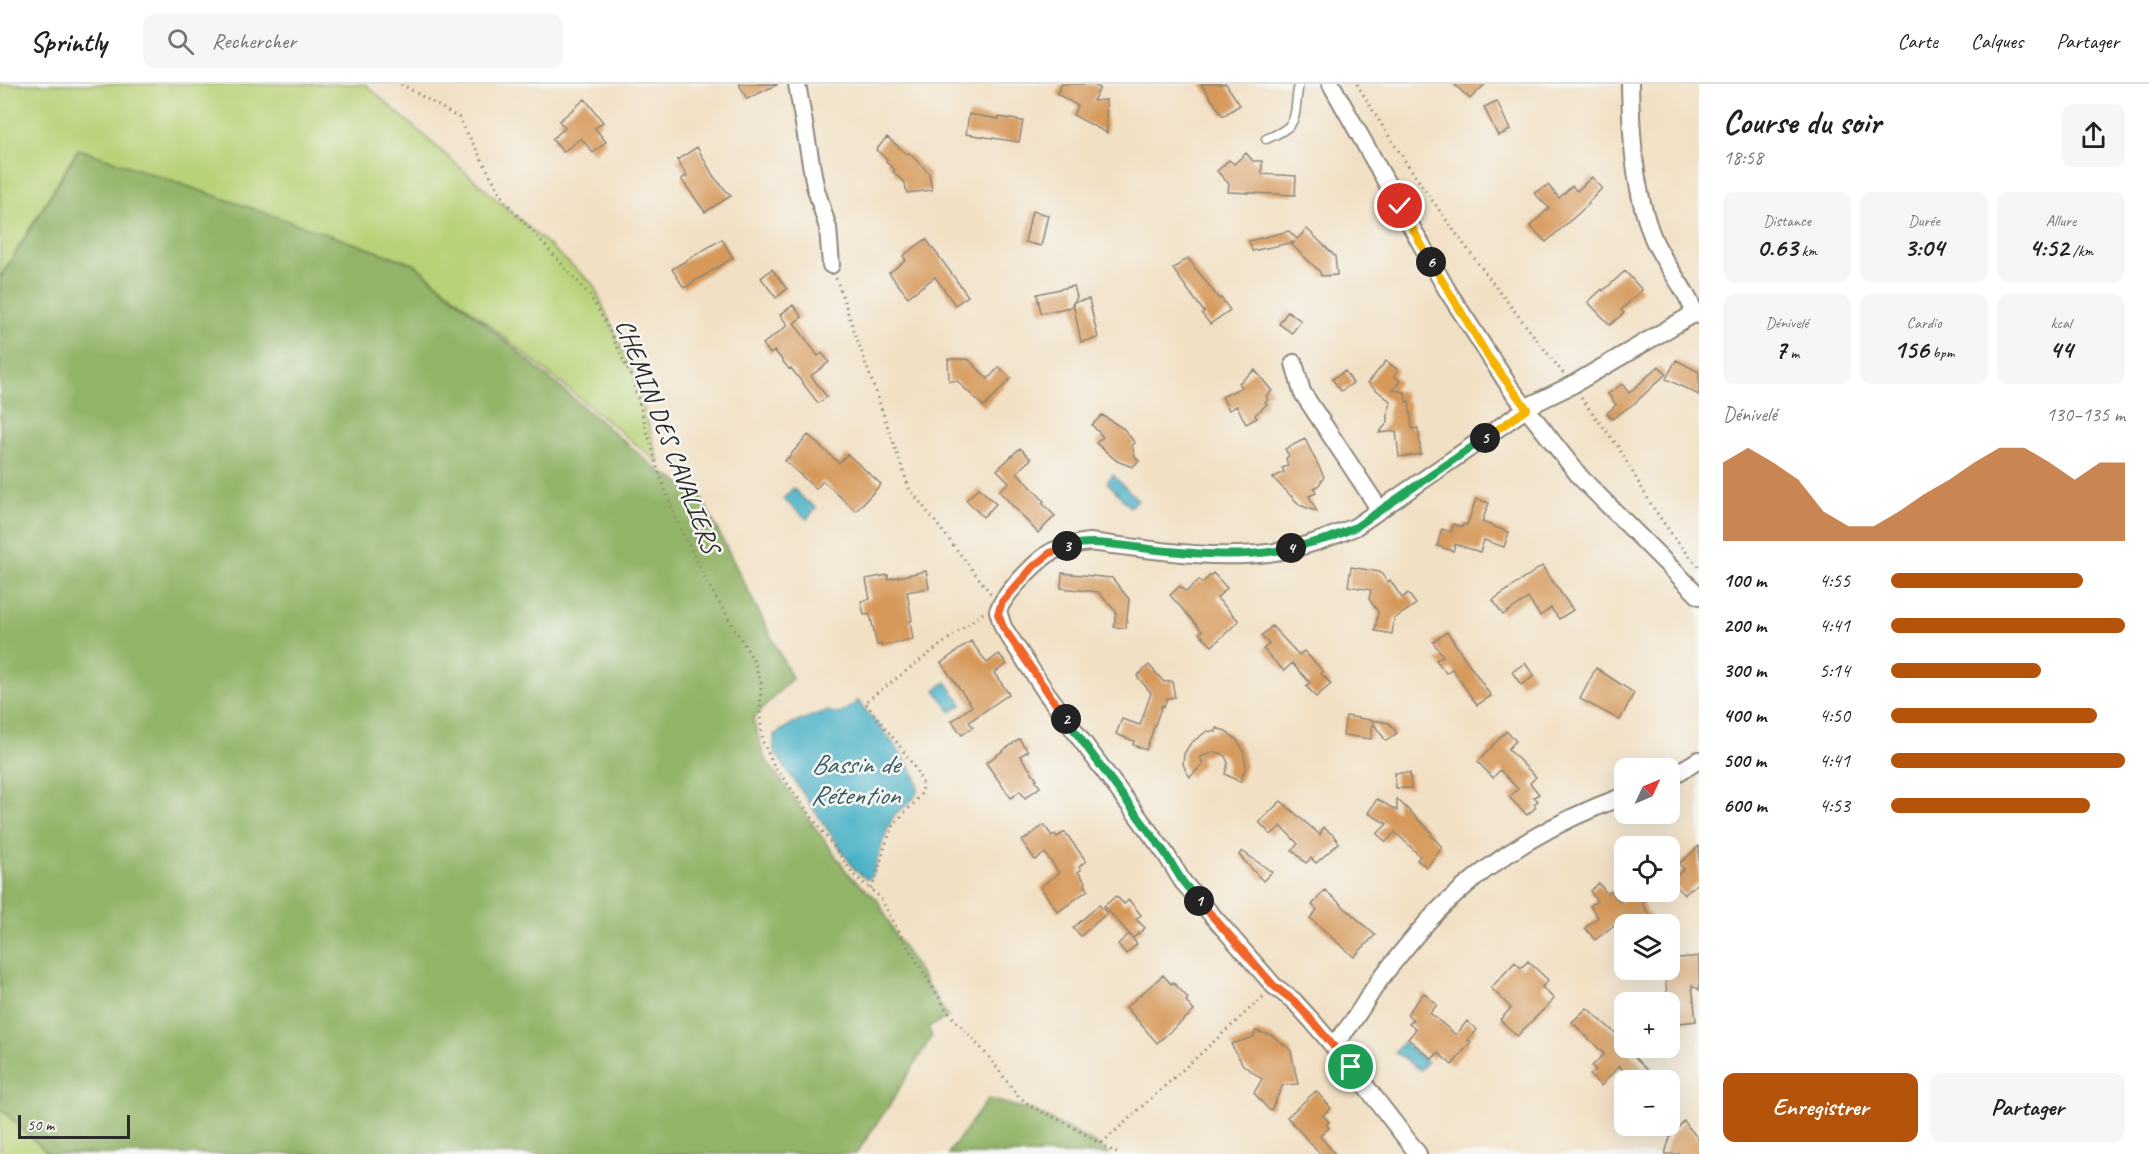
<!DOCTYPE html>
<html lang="fr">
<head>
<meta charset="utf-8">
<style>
  :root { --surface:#fff; --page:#f6f6f6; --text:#202124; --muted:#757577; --line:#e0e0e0; --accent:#b45309 }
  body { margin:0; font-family:Caveat,sans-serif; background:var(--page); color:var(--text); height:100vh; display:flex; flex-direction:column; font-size:22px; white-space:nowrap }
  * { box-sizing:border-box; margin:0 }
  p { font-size:20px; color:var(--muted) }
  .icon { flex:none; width:33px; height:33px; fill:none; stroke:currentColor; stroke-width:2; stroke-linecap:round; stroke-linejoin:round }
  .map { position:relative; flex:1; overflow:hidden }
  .panel { display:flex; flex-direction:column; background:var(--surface); width:450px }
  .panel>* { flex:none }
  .needle { width:39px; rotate:46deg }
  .controls { position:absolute; left:1614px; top:674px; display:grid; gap:12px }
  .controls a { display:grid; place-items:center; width:66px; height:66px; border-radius:12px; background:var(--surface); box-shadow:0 6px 24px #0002; font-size:30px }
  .scale { position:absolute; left:18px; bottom:15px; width:112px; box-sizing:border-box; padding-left:6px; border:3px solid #2b2b2b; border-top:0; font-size:16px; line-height:21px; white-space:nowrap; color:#2b2b2b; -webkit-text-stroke:4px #f6f6f2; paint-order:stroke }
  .pin { position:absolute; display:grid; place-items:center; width:51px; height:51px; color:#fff; margin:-26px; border:3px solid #fff; border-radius:50%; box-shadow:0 2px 6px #0007 }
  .km { position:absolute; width:30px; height:30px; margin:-15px; border-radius:50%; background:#222; color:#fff; font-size:16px; line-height:30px; text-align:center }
  .round { display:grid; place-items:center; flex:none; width:63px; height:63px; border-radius:12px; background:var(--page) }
  .headline { display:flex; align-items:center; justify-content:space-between; height:102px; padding:0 24px }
  h1 { font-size:33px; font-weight:700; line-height:45px }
  .stats { display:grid; grid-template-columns:repeat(3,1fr); gap:9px; height:102px; padding:6px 24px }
  .stats div { display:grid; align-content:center; border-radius:12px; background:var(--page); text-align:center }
  .stats b { font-size:26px; font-weight:700 }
  .stats small { font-size:16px; font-weight:400 }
  .stats p { font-size:16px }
  .chart { height:168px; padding:12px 24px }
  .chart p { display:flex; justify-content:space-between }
  .chart svg { width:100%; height:108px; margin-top:6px; fill:var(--accent); opacity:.7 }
  .button { display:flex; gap:12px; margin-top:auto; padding:12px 24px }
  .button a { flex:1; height:69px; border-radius:12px; background:var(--accent); color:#fff; font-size:24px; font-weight:700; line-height:69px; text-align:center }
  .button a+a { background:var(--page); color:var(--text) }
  ul { padding:0 24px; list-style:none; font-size:20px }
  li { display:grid; grid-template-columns:96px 72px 1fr; align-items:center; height:45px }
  li i { height:15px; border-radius:8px; background:var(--accent) }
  header { display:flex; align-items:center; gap:36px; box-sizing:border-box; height:84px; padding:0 30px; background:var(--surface); border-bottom:2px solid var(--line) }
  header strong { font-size:28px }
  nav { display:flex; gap:33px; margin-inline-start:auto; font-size:21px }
  .search { width:420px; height:54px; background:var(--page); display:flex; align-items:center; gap:15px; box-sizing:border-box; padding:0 21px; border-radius:12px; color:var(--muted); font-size:22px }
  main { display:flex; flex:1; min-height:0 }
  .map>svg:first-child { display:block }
</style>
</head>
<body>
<header>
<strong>Sprintly</strong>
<div class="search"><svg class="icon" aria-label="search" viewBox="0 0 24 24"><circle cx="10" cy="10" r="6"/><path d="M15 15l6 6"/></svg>Rechercher</div>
<nav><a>Carte</a><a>Calques</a><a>Partager</a></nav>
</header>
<main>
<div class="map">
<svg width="1699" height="1070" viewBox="0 0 1699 1070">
  <rect width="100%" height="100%" fill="#f6f6f2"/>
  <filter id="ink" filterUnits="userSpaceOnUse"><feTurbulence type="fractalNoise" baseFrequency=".0167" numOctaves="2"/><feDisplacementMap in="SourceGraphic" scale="12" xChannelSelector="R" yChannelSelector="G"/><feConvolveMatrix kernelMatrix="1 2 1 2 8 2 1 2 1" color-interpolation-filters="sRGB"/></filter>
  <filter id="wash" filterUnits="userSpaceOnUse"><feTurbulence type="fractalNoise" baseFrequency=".008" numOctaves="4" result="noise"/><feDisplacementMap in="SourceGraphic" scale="24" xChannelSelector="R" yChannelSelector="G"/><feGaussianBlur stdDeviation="1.35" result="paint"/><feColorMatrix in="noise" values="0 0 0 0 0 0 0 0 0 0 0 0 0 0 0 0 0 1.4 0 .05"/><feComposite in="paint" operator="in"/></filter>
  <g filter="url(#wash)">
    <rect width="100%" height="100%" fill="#f2e0c4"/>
    <!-- green -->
    <path fill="#b8d277" stroke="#727e51" stroke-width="1.5" d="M0 0H365L593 200 637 298 659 379 414 180 78 65 0 194Z
      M0 1024 49 1070H0Z"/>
    <!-- forest -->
    <path fill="#92b468" stroke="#5e704a" stroke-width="1.5" d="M79 65 414 180 658 386 700 411 792 594 753 635 764 673 850 792 877 815 896 852 948 933 928 943 932 952 890 1020 856 1070H49L0 1024V195Z
      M988 1015 1034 1027 1094 1059 1109 1070H948Z"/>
    <!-- water -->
    <path fill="#48b1c6" stroke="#3a6e78" stroke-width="1.5" d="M1113 391 1138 416 1130 423 1107 398Z
      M793 404 808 419 809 418 816 424 807 435 783 415Z
      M946 598 962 620 951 628 935 606Z
      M858 617C871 634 919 685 918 704 917 716 901 723 894 732 886 742 877 778 872 793L866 795 855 786 774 667V651L793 639 826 627 840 630Z
      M1403 958 1427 978 1420 986 1395 968Z"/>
    <g id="blocks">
      <!-- building -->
      <path fill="#d6995a" d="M739 0H778L747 15Z
        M1062 0H1092L1100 4 1093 17 1106 16 1107 49 1073 31 1078 22 1057 10Z
        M1201 0H1226L1240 21 1223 32Z
        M1454 0H1485L1470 15Z
        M585 15 603 38 595 44 606 58 593 69 581 54 563 68 552 55 565 44 559 37Z
        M1497 17 1510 46 1498 52 1484 23Z
        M969 30 999 35V33L1023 37 1019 58 966 50Z
        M887 53 908 71 909 69 929 89 932 106 907 109 905 99 893 88 895 86 886 78 888 76 876 66Z
        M697 63 714 93 731 112 705 128 681 95 687 92 677 76Z
        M1246 69 1253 77H1262V90L1296 92 1295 111 1228 108 1229 100 1217 87 1229 76 1234 80Z
        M1592 93 1602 104 1588 119 1589 120 1546 158 1530 142 1549 124 1534 109 1548 101 1559 114 1572 102 1577 107Z
        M1032 127 1048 131 1041 162 1025 158Z
        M1307 145 1335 172 1337 191 1321 192 1320 188 1292 161 1294 158 1252 167 1249 157 1289 147 1297 155Z
        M722 155 733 174 684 204 672 185Z
        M926 155 968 212 955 221 935 193 908 213 889 189 906 176 903 172Z
        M1188 174 1219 215 1221 214 1230 226 1210 240 1202 230 1204 228 1173 185Z
        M772 185 787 205 776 214 761 194Z
        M1625 187 1642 206 1621 226 1624 229 1610 241 1588 218 1602 205 1603 207Z
        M1074 202 1077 213 1074 218 1089 215 1098 254 1081 258 1073 219 1071 223 1041 229 1037 210Z
        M793 221 802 233 794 239 818 272 822 269 829 278 811 292 827 313 818 319 791 284 789 285 775 267 770 270 763 260 788 241 780 231Z
        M1288 227 1301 237 1292 249 1279 240Z
        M948 275H968L988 295 999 283 1011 294 984 323 957 297H949Z
        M1676 276 1699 288V311L1666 295Z
        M1386 277 1398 286 1394 292 1400 297 1393 306 1405 308 1406 318 1409 317 1412 345 1418 344 1421 370 1399 373 1396 347 1379 349 1388 338V328L1391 318 1368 299Z
        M1659 282 1666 290 1636 318 1612 335 1607 329 1616 321 1608 310 1622 300 1629 309Z
        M1255 286 1272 307 1266 312 1268 316 1265 318 1267 320 1255 331 1257 334 1246 340 1237 322 1229 326 1222 313 1242 303 1239 299Z
        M1345 287 1353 299 1341 307 1332 295Z
        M1102 331 1124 345 1135 359 1132 361 1135 373 1139 377 1132 383 1117 377 1096 359 1103 353 1092 341Z
        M808 351 839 379 847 370 881 400 856 427 823 397 816 405 785 377Z
        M1305 355 1324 393 1319 401 1314 404 1316 409 1309 412 1317 428 1300 421 1273 394 1284 388 1282 384 1288 382 1286 374 1289 372 1285 365Z
        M1020 364 1031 375 1017 388 1044 417 1042 419 1055 432 1038 449 999 407 1009 398 997 386Z
        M979 404 996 420 983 433 966 416Z
        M1476 415 1489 419 1482 438 1509 448 1504 463 1484 456 1480 468 1455 460 1453 467 1437 462 1442 445 1451 448 1453 440 1462 443 1463 440 1467 441Z
        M1542 482 1573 526 1559 535 1551 524 1540 532 1528 514 1503 531 1493 516Z
        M1351 483 1380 488 1388 498 1390 496 1402 514 1408 509 1416 520 1394 535 1392 550 1375 547 1378 528 1369 515 1371 506 1348 502Z
        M926 487 929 504 907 508 912 536 910 537 913 555 881 562V560L877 561 870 530 864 531 861 517 870 515 866 495 888 491V495Z
        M1062 489 1112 494 1129 515 1126 544 1114 543 1116 528 1098 508 1061 504Z
        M1213 489 1227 504 1217 514 1239 537 1212 562 1199 549 1202 547 1170 511 1180 502 1186 508 1199 496 1202 499Z
        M1272 542 1299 571 1304 567 1323 587 1321 589 1331 600 1316 613 1306 602 1310 599 1292 579 1284 587 1263 565 1269 560 1261 552Z
        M1447 548 1491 612 1477 621 1452 585 1446 589 1436 576 1443 572 1433 558Z
        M971 557 987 579 999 570 1007 580 994 589 1009 610 969 638 973 643 962 651 952 637 972 622 941 579Z
        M1525 579 1534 592 1521 601 1512 588Z
        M1149 581 1164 598 1172 597 1175 613 1167 614 1164 622 1162 621 1146 666 1133 661 1134 657 1116 650 1122 635 1140 641 1151 609 1137 592Z
        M1596 584 1634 609 1620 636 1580 615Z
        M1346 632 1389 639 1397 649 1386 657 1373 639 1371 655 1343 651Z
        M1216 644 1226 647 1237 656 1243 666 1246 683 1240 698 1225 690 1228 679 1225 672 1220 669 1214 668 1200 673 1203 680 1190 693 1186 687 1183 680 1184 670 1190 660 1207 647 1216 648Z
        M1506 647 1516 657 1508 665 1536 693 1530 699 1539 710 1534 713 1538 717 1534 720 1536 723 1527 731 1509 713 1518 705 1500 686 1493 694 1478 678Z
        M1019 655 1028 667 1020 672 1037 695 1035 696 1040 703 1025 714 1020 707 1011 714 986 679Z
        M1395 689H1410L1411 704H1396Z
        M1377 715 1397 727V715L1432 749 1431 751 1442 763 1427 783 1417 776 1420 772 1395 748 1386 758 1377 750 1387 740 1368 729Z
        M1281 717 1320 751 1323 743 1333 751 1339 759 1316 779 1311 774 1306 779 1292 766 1298 760 1281 742 1271 751 1259 738Z
        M1044 741 1052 752 1055 750 1057 753 1065 748 1086 777 1079 783 1081 786 1078 788 1086 799 1084 800 1088 806 1058 828 1040 803 1059 789 1045 769 1035 776 1022 757Z
        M1699 762V798L1684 811 1671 797 1684 785 1679 780Z
        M1242 767 1272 788 1263 797 1239 771Z
        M1599 799 1607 810 1611 807 1620 818 1635 807H1642L1648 815 1642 820 1652 834 1645 840H1624V857L1613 842 1595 856 1585 844 1598 833 1590 822 1597 817 1590 807Z
        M1325 806 1375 851 1354 873 1310 834 1317 826 1312 821Z
        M1116 812 1124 820 1129 816 1141 831 1136 835 1145 844 1133 854 1104 822Z
        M1099 821 1107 829 1081 852 1073 844Z
        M1129 850 1137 860 1126 870 1118 860Z
        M1699 872V906L1692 901 1696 937 1672 940 1665 895 1673 894 1671 875Z
        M1528 877 1548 896 1542 903 1554 915 1517 952 1500 936 1511 924 1491 904 1515 878 1521 884Z
        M1163 891 1171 900 1173 898 1188 914 1186 917 1194 927 1157 959 1126 923Z
        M1424 909 1437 921 1430 929 1456 951 1467 937 1477 946 1468 956 1471 958 1452 981 1438 969 1432 975 1408 955 1416 945 1409 940 1413 936 1407 930Z
        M1587 924 1615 949 1624 939V963L1657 996H1633L1619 982 1601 1002 1590 991 1596 986 1592 982 1604 970 1572 938Z
        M1255 947 1271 951 1287 963 1291 967 1296 991 1298 1000 1283 1001 1271 1026H1269L1254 1009 1262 995 1243 981 1231 960 1254 953Z
        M1316 1007 1331 1024 1323 1031 1329 1038 1326 1040 1329 1044 1320 1052 1335 1070H1320L1287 1033Z
        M1684 1037 1699 1056V1070H1665L1670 1053Z"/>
    </g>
  </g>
  <g filter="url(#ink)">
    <use href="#blocks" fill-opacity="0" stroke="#8e8678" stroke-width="1.5"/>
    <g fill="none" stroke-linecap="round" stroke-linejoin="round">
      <defs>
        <path id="lane" d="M1266 55C1303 40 1292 34 1299 0"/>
        <path id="street" d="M797 0 815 102 828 144 831 181
          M1331 0 1447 206 1511 305 1581 394 1699 512
          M1630 0C1631 50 1634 107 1653 154 1664 181 1686 203 1695 230
          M1294 279 1302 308 1380 426
          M1670 693 1699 676
          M1332 961C1357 939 1368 908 1389 884 1407 862 1425 838 1446 819 1500 769 1556 737 1624 712
          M1418 1070 1351 983 1313 938 1294 917 1274 902 1183 798 1165 769 1045 607 1003 543 998 527C1004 510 1034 480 1048 470 1060 462 1076 460 1089 458 1148 465 1209 476 1268 469 1298 466 1328 454 1355 443L1533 320 1572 301 1690 232 1695 230 1699 231"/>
      </defs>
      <!-- lane casing -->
      <use href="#lane" stroke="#8e8678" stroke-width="11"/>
      <!-- street casing -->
      <use href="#street" stroke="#8e8678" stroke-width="20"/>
      <!-- path -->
      <path stroke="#8e8678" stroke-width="3" stroke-dasharray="1.5 4.5" stroke-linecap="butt" d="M401 0 459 34 504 116 589 210 607 241 633 297 658 386 676 435 708 500 754 577 761 598 760 632 763 658 773 680 855 792 880 813 901 852 948 928 989 973 1017 1011 1032 1023 1066 1039 1118 1070
        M1357 0C1417 103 1490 196 1563 289
        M836 194 909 404 991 510
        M1581 314 1617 361 1652 422 1675 455 1699 483
        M871 805C880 785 883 762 893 743 900 730 918 719 922 707 928 690 876 635 865 618L983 529
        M1102 1059 1264 912"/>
      <!-- lane -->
      <use href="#lane" stroke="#fff" stroke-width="8"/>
      <!-- street -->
      <use href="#street" stroke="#fff" stroke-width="16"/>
    </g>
  </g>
  <g fill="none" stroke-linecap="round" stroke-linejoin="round" filter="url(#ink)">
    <defs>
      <path id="split-1" d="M1199 817 1274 902 1294 917 1313 938 1351 983"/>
      <path id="split-2" d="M1066 635 1165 769 1183 798 1199 817"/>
      <path id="split-3" d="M1066 635 1003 543 998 530 1002 518 1034 482 1050 469 1067 462"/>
      <path id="split-4" d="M1067 462C1093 455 1123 462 1149 465 1196 470 1245 475 1291 464"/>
      <path id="split-5" d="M1291 464 1330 454 1356 443 1485 354"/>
      <path id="split-6" d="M1431 178 1489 274 1527 325 1485 354"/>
      <path id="split-7" d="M1400 122 1431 178"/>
    </defs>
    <!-- split-1 casing -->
    <use href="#split-1" stroke="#fff" stroke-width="12"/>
    <!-- split-2 casing -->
    <use href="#split-2" stroke="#fff" stroke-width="12"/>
    <!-- split-3 casing -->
    <use href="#split-3" stroke="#fff" stroke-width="12"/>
    <!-- split-4 casing -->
    <use href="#split-4" stroke="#fff" stroke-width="12"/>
    <!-- split-5 casing -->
    <use href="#split-5" stroke="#fff" stroke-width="12"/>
    <!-- split-6 casing -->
    <use href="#split-6" stroke="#fff" stroke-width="12"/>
    <!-- split-7 casing -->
    <use href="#split-7" stroke="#fff" stroke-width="12"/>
    <!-- split-1 -->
    <use href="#split-1" stroke="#f0652b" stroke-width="8"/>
    <!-- split-2 -->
    <use href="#split-2" stroke="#22a559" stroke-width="8"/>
    <!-- split-3 -->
    <use href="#split-3" stroke="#f0652b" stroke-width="8"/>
    <!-- split-4 -->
    <use href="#split-4" stroke="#22a559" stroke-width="8"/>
    <!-- split-5 -->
    <use href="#split-5" stroke="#22a559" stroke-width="8"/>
    <!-- split-6 -->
    <use href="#split-6" stroke="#f5b400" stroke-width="8"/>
    <!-- split-7 -->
    <use href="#split-7" stroke="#f5b400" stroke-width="8"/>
  </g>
  <g text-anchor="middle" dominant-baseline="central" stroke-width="5" stroke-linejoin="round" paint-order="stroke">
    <!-- street labels -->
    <g font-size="26" fill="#2b2b2b" stroke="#f6f6f2">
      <text transform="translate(668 352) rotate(69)">CHEMIN DES CAVALIERS</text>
    </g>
    <!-- water labels -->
    <g font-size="27" font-style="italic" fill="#355a61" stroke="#f6f6f2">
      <text x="855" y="680">Bassin de<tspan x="855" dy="31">Rétention</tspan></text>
    </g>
  </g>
</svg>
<div class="controls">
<a><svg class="needle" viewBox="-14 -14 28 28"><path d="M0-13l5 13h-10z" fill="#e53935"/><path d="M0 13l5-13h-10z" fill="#757577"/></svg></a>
<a><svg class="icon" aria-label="locate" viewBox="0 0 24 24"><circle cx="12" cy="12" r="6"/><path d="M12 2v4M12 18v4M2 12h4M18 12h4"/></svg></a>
<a><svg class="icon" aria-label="layers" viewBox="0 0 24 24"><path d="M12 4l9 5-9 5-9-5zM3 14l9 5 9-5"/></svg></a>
<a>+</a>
<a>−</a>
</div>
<div class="scale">50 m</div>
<div class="pin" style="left:1351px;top:983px;background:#1e9e55"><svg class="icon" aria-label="arrive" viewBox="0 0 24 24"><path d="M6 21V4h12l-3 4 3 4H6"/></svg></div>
<div class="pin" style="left:1400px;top:122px;background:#d93025"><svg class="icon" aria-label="check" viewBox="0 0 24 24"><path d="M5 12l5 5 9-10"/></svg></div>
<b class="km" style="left:1199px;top:817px">1</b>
<b class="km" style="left:1066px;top:635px">2</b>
<b class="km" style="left:1067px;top:462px">3</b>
<b class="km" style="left:1291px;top:464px">4</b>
<b class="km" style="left:1485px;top:354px">5</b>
<b class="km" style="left:1431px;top:178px">6</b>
</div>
<section class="panel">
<div class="headline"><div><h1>Course du soir</h1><p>18:58</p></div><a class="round"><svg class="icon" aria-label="share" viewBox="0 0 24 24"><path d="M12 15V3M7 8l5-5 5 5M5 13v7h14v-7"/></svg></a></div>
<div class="stats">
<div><p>Distance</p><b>0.63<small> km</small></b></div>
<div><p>Durée</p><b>3:04</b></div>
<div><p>Allure</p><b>4:52<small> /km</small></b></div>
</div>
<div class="stats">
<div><p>Dénivelé</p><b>7<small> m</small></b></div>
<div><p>Cardio</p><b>156<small> bpm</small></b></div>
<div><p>kcal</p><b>44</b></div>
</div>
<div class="chart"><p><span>Dénivelé</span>130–135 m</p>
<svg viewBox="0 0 160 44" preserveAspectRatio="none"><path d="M0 44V12L10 6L20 12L30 19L40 32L50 38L60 38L70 32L80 25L90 19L100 12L110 6L120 6L130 12L140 19L150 12L160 12V44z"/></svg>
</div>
<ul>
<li><b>100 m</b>4:55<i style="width:82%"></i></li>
<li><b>200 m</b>4:41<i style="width:100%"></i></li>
<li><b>300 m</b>5:14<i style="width:64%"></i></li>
<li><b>400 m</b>4:50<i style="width:88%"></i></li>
<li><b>500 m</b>4:41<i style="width:100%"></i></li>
<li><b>600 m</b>4:53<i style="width:85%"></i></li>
</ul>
<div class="button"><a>Enregistrer</a><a>Partager</a></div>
</section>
</main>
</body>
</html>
